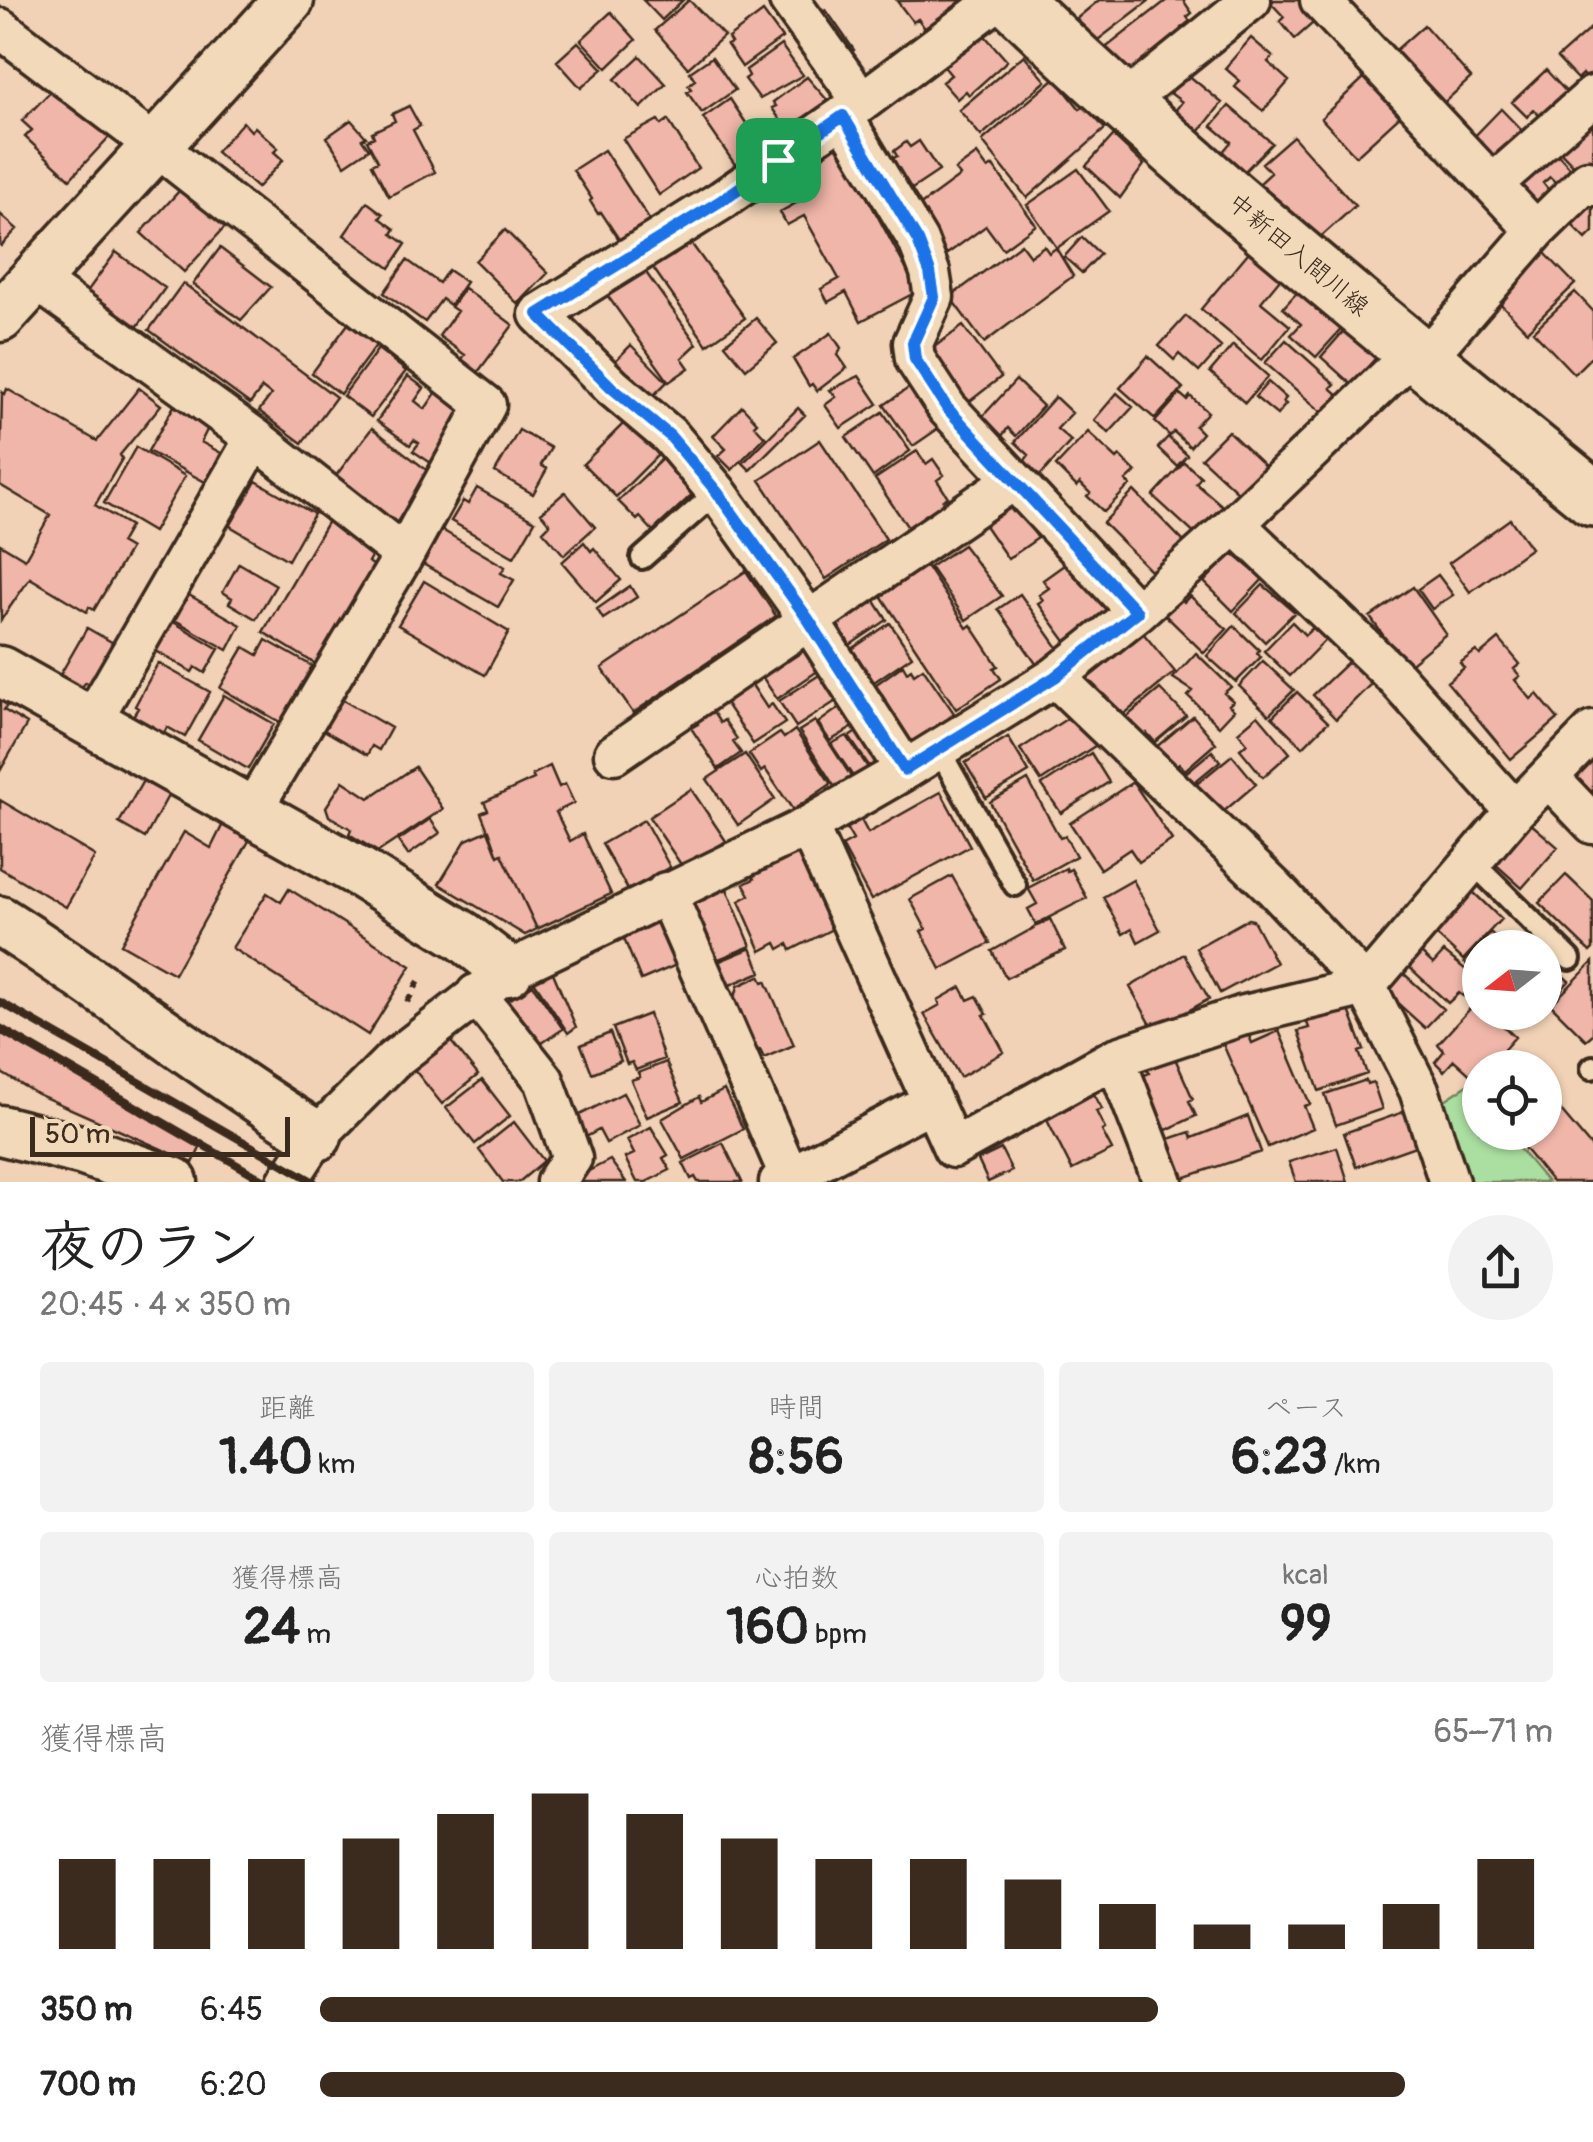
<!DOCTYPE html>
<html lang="ja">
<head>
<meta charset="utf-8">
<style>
  :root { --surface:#fff; --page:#f2f2f2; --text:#222; --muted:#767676; --accent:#3b2a1e }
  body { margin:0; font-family:Pangolin,"Klee One",sans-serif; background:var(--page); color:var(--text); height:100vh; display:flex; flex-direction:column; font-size:38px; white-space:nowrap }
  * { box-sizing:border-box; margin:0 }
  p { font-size:32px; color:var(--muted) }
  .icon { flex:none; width:55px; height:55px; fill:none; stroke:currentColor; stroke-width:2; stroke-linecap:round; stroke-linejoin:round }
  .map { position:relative; height:1182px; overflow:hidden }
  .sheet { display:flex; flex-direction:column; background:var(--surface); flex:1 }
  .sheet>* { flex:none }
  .needle { width:65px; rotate:253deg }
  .fabs { position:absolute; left:1462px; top:930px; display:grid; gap:20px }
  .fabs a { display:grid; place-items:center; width:100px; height:100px; border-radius:50%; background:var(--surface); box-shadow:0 2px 8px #0004; font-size:50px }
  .scale { position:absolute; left:30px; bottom:25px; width:260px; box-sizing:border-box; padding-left:10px; border:5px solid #3b2a1e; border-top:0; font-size:28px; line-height:35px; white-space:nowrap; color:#3b2a1e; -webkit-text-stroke:8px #f1d9b9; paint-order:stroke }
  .pin { position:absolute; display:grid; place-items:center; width:85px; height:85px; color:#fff; margin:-42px; border-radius:20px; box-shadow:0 5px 15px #0006 }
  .round { display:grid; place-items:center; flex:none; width:105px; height:105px; border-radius:52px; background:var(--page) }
  .summary { display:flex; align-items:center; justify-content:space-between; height:170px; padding:0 40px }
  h1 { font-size:55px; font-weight:800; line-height:75px }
  .metrics { display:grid; grid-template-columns:repeat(3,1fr); gap:15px; height:170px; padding:10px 40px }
  .metrics div { display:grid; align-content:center; border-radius:10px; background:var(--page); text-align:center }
  .metrics b { font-size:50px; font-weight:800 }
  .metrics small { font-size:28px; font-weight:400 }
  .metrics p { font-size:28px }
  .chart { height:280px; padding:20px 40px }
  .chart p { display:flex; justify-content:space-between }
  .chart svg { width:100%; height:180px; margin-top:10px; stroke:var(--accent); stroke-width:6 }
  ul { padding:0 40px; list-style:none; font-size:32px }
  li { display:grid; grid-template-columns:160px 120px 1fr; align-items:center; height:75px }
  li i { height:25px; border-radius:12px; background:var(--accent) }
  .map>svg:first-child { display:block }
</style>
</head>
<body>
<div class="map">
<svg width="1593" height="1182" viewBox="0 0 1593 1182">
  <rect width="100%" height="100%" fill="#f1d2b6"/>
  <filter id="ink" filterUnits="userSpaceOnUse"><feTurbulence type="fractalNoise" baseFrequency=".01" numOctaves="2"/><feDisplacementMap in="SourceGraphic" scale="20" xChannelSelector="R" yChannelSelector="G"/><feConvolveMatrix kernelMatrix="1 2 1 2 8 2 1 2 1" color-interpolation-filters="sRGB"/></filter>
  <g filter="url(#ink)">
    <!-- green -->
    <path fill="#abdfa1" stroke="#738460" stroke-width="2.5" d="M1468 1085 1480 1100V1132L1506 1133 1547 1182H1464L1437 1105Z"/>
    <!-- building -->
    <path fill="#f0b6a9" stroke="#3b2a1e" stroke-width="2.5" d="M643 0H683L662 20Z
      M689 0 724 36 688 68 655 30Z
      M967 0 926 30 918 19 913 22 897 1Z
      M1099 0H1150L1094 43 1075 20Z
      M1167 0H1183L1192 13 1187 17 1190 21 1181 28 1184 33 1125 78 1099 53Z
      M1274 0H1305L1320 17 1295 39 1280 21 1284 17 1271 3Z
      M826 10 854 50 842 59 813 18Z
      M611 12 636 40 607 68 581 40Z
      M763 12 782 38 742 67 727 45 731 43 728 38Z
      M1424 25 1471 78 1437 109 1389 56Z
      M1592 27 1593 77 1588 81 1582 74 1577 79 1557 58Z
      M979 29 1007 61 969 95 966 91 957 99 942 82 951 75 940 62Z
      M1251 38 1273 57 1268 62 1289 81 1263 111 1235 87 1240 81 1225 68Z
      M578 42 603 69 581 88 557 61Z
      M781 45 803 75 760 99 745 79 749 76 746 70Z
      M1024 55 1046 81 981 136 959 110Z
      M640 56 666 84 641 108 615 79Z
      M712 57 735 90 702 113 687 92 691 89 688 85 695 80 690 72Z
      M1181 69 1222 103 1192 141 1167 121 1182 102 1165 89Z
      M1546 70 1570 96 1544 120 1534 110 1527 117 1512 102Z
      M1366 76 1402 114 1356 156 1321 118Z
      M807 77 828 101 787 130 772 108 776 106 773 102Z
      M1055 78 1080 109 1085 106 1105 129 1027 198 982 141Z
      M54 88 110 131V136L70 179 25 137 32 130 22 121Z
      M730 99 748 126 745 128 748 133 744 136 754 151 748 156 750 160 738 169 703 118Z
      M409 106 420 126 413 130 435 172 389 196 372 164 378 161 367 140 374 137 372 132 395 121 392 114Z
      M1229 106 1272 143 1238 178 1216 160 1231 142 1212 126Z
      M1501 109 1528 137 1501 164 1494 158 1490 162 1470 141Z
      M1593 119V166L1580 172 1557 148Z
      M351 120 366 137 362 139 369 149 345 165 327 137Z
      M658 120 661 125 668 120 698 168 659 195 623 139Z
      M243 122 251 131 255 127 278 148 274 152 283 160 257 188 216 152Z
      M1113 136 1144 165 1120 198 1086 166Z
      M1293 136 1355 206 1314 243 1260 183 1271 173 1262 163Z
      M919 141 939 171 909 191 889 161 897 156 894 151 906 142 910 147Z
      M838 143 918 291 861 321 846 292 828 302 821 289 839 279 804 216 787 225 780 212 798 202 783 173Z
      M1553 149 1575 173 1560 187 1550 177 1543 183 1552 194 1536 208 1515 185Z
      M604 150 650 221 620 241 601 212 598 214 590 201 592 199 573 170Z
      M977 154 988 169 993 166 1036 225 1003 249 986 226 947 254 915 209 960 176 955 170Z
      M1078 169 1109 211 1057 248 1027 205Z
      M180 190 227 225 184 272 141 233Z
      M1593 196V232L1586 239 1564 217Z
      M367 202 383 214 380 218 395 229 392 234 406 244 390 268 344 235Z
      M0 214 17 229 1 246 0 245Z
      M505 230 548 273 518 304 475 261Z
      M1082 237 1100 254 1082 273 1064 257Z
      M691 243 745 318 707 345 651 265 670 251 673 256Z
      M1021 244 1030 256 1044 246 1049 253 1056 248 1073 276 984 343 950 297Z
      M1253 247 1284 274 1261 302 1290 326 1262 360 1201 309Z
      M220 248 271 287 241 320 193 284Z
      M1542 250 1575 284 1527 331 1494 297Z
      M116 252 165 288 135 330 86 293Z
      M407 260 439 283 448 270 466 282 450 305 442 299 425 322 384 293Z
      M642 267 697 344 682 358 689 368 669 382 602 288Z
      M183 283 336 397 302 443 259 411 271 395 262 388 250 404 149 330Z
      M1302 287 1345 325 1316 357 1291 335 1301 324 1283 308Z
      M464 288 513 325 478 372 461 360 465 355 439 336 457 311 451 307Z
      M1575 292 1593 311V355L1574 374 1533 331Z
      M1186 316 1221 347 1199 372 1179 354 1174 360 1159 346Z
      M756 318 777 343 746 369 725 344Z
      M348 324 363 335 367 330 380 340 340 394 312 373Z
      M1349 325 1380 353 1352 385 1321 357Z
      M963 326 1001 377 965 405 926 353Z
      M831 333 841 348 838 355 847 368 817 391 812 384 809 386 793 359Z
      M1286 340 1335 384 1331 388 1340 396 1324 414 1265 363Z
      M631 345 667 382 647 402 611 365Z
      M1233 345 1268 376 1245 403 1210 372Z
      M378 349 406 371 371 417 343 396Z
      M1148 356 1183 388 1155 419 1120 388Z
      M408 376 424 388 415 401 425 409 440 387 467 406 434 465 413 451 419 443 414 440 410 445 377 421Z
      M859 376 878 404 841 428 825 405 836 397 830 390Z
      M1016 380 1043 406 1016 436 1008 428 1002 436 982 417Z
      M1268 382 1286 398 1283 402 1286 404 1277 415 1255 397Z
      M910 387 912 391 915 388 942 426 913 446 884 405Z
      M139 388 161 405 120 455 122 459 95 505 130 526 120 543 130 549 94 610 89 607 87 612 30 578 1 620 0 544 25 559 50 515 0 485 2 392 5 394 7 389 97 441Z
      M1117 393 1133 407 1109 433 1094 420Z
      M1180 394 1187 400 1190 396 1208 412 1195 426 1202 433 1190 447 1174 432 1170 436 1155 422Z
      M1055 397 1072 413 1057 429 1071 441 1038 478 1022 464 1029 455 1015 442Z
      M174 406 209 426 201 442 221 453 218 459 221 461 209 484 148 451Z
      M742 406 757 422 754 425 765 437 732 470 718 456 726 449 713 436Z
      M798 408 805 415 750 470 743 463Z
      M883 412 910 451 873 477 846 437Z
      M628 419 661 452 616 497 583 464Z
      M372 428 428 471 396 524 335 477Z
      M519 430 551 448 541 465 547 469 533 494 495 472Z
      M1228 431 1267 468 1241 495 1201 458Z
      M1088 432 1117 459 1120 456 1136 472 1126 481 1130 485 1104 512 1087 496 1090 493 1080 483 1077 487 1056 466Z
      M1168 437 1187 455 1177 466 1158 448Z
      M820 440 886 539 826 579 760 480Z
      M136 447 185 476 153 532 104 503Z
      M917 451 926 464 933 459 944 475 937 480 948 497 943 500 946 503 935 511 939 517 913 535 875 479Z
      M667 454 699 488 653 531 640 517 637 520 618 501Z
      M1184 462 1201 477 1196 483 1226 509 1199 538 1153 496Z
      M256 481 314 514 288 560 230 526Z
      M477 488 535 521 514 557 451 521 463 501 468 504Z
      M1134 491 1187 545 1156 576 1103 523Z
      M565 492 595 527 564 555 543 531 550 524 541 513Z
      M1007 504 1013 512 1017 509 1038 538 1008 559 982 521Z
      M329 519 376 547 368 562 377 567 319 666 263 632Z
      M1510 519 1531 548 1470 592 1449 563Z
      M442 530 505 567 501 573 514 580 498 607 423 564Z
      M584 542 591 551 594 548 621 580 596 602 562 562Z
      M963 545 1002 596 966 620 930 567Z
      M1232 553 1263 579 1233 611 1204 582Z
      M1071 560 1111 612 1068 644 1038 603 1043 600 1039 595 1049 588 1043 580Z
      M239 563 276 585 256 619 229 603 232 598 223 592Z
      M925 564 967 628 971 625 998 666 994 668 1001 679 956 709 880 594Z
      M746 571 776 616 633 713 602 668Z
      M1438 575 1453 595 1432 609 1418 589Z
      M424 581 509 632 485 675 398 625Z
      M1263 585 1295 612 1265 642 1236 613Z
      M630 586 637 597 603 619 597 609Z
      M1413 587 1446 634 1406 667 1370 617Z
      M1020 594 1061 652 1039 668 998 609Z
      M189 595 241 625 228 650 175 620Z
      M1190 596 1227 629 1204 653 1164 614 1180 597 1184 602Z
      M873 598 887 620 850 645 836 622Z
      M170 620 219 649 205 673 195 667 192 672 153 649Z
      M1292 622 1305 635 1314 627 1326 639 1290 676 1264 651Z
      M890 623 912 656 874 682 852 649Z
      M1234 626 1259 650 1257 653 1261 657 1236 682 1207 656Z
      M87 628 115 644 91 685 86 682 81 688 60 675Z
      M1139 628 1175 672 1117 720 1081 677Z
      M1499 639 1520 664 1514 669 1520 676 1515 680 1531 699 1537 694 1558 719 1511 759 1447 682 1464 668 1460 663 1476 651 1480 655Z
      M266 640 312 666 280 722 220 688 244 647 258 655Z
      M808 648 822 668 777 699 759 672 783 655 788 661Z
      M1196 653 1231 687 1224 693 1233 701 1229 705 1234 710 1219 726 1188 696 1193 691 1173 678Z
      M1352 658 1374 681 1336 719 1313 695Z
      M1263 661 1294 690 1269 715 1239 686Z
      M158 663 210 692 185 737 167 727 164 733 133 716 138 708 135 706Z
      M903 665 907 672 911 669 914 674 923 668 954 713 950 717 952 720 913 746 910 742 907 745 875 699 882 694 875 685Z
      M824 672 841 698 796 727 779 701Z
      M750 682 767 708 772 704 785 723 753 744 720 695Z
      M1160 689 1186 716 1155 742 1147 733 1140 739 1124 719Z
      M1297 692 1328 722 1303 747 1272 717Z
      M224 695 274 724 248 769 198 740Z
      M0 697 9 702 4 710 27 724 0 771Z
      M341 699 391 728 379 750 372 746 367 755 324 730Z
      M847 702 860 723 830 741 818 723Z
      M709 706 720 723 724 720 737 739 733 742 741 753 718 769 691 728 698 724 692 713Z
      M1074 714 1101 742 1041 781 1020 749Z
      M1258 715 1290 753 1263 777 1240 749 1247 743 1238 732Z
      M1193 716 1216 743 1185 770 1179 763 1172 770 1154 749Z
      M815 721 852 778 836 789 799 731Z
      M864 727 879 756V766L872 770 849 737Z
      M795 730 831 784 793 810 765 769 761 772 749 754 780 733 784 738Z
      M847 736 867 766 866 770 854 778 831 744Z
      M1008 737 1029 772 986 798 965 763Z
      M1212 751 1220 761 1191 785 1183 775Z
      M1091 753 1109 782 1061 813 1042 785Z
      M745 754 775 799 738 825 707 779Z
      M1232 755 1256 784 1222 813 1216 806 1211 809 1193 787Z
      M1593 755V799L1570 776Z
      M550 766 559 787 565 784 574 803 556 812 570 841 583 834 611 894 537 929 502 854 498 856 481 813 488 810 484 802 534 779 532 775Z
      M415 767 443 809 378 852 349 834 351 829 329 816 326 807 343 781 369 798Z
      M144 779 169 794 145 838 119 823Z
      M1028 780 1060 838 1065 836 1076 856 1033 880 990 802Z
      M1133 782 1172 840 1139 862 1130 849 1100 869 1070 823Z
      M691 789 726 841 684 869 649 817Z
      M941 792 970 846 871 900 842 846 853 840 845 826 860 818 868 833Z
      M0 800 95 856 66 907 0 868Z
      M430 819 440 833 408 855 398 841Z
      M644 820 670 867 628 890 602 844Z
      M1529 822 1558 847 1522 888 1493 862Z
      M223 824 250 839 174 974 121 944 184 832 211 848Z
      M489 830 498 856 502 854 537 929 525 935 439 884 466 840Z
      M797 848 838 926 791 950 788 944 779 949 776 943 761 951 739 901 750 895 744 884 754 879 750 872Z
      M1066 868 1067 871 1071 869 1087 898 1036 924 1028 909 1037 904 1028 888Z
      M1566 875 1593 901V949L1590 952 1539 903Z
      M952 876 990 943 941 969 921 931 926 929 910 899Z
      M1133 880 1160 930 1138 942 1132 929 1123 934 1103 897Z
      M289 889 411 966 368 1035 232 948 267 893 281 902Z
      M727 889 751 946 714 961 690 904Z
      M1471 890 1501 919 1463 960 1434 933Z
      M661 917 686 961 641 980 622 934Z
      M1050 919 1065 950 1006 978 992 951Z
      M1248 919 1253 920 1276 963 1220 993 1196 948Z
      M1491 933 1507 948H1480V977L1464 962Z
      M751 948 761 972 725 987 715 963Z
      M1419 951 1433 964 1444 952 1476 978V983L1463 996 1459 993 1448 1003 1407 965Z
      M1184 954 1209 999 1154 1030 1130 987Z
      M1546 961 1569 981 1545 1008V962Z
      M1593 962V1034L1586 1040 1551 1005Z
      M551 968 576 1027 568 1033 533 980Z
      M1402 972 1443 1009 1425 1028 1384 991Z
      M760 976 763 982 766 981 794 1045 764 1058 760 1050 755 1052 731 996 736 994 738 986Z
      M533 985 563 1029 536 1047 509 1005V1000Z
      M961 987 968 1000 977 996 987 1014 984 1015 1004 1052 960 1077 924 1014 940 1005 938 1000Z
      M1477 1001 1480 1012H1489L1515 1037 1487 1068H1480V1075L1476 1080 1454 1060 1444 1071 1435 1062 1444 1051 1438 1044Z
      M1347 1005 1364 1050 1359 1052 1367 1074 1319 1091 1298 1031 1309 1028 1306 1020Z
      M649 1014 664 1059 636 1070 632 1062 627 1064 613 1028Z
      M1247 1031 1252 1043 1279 1031 1310 1104 1304 1106 1313 1128 1268 1147 1222 1042Z
      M0 1033 200 1148 193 1163 37 1094 0 1072Z
      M610 1033 621 1061 592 1073 581 1045Z
      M449 1039 478 1075 442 1104 413 1068Z
      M1174 1056 1193 1099 1189 1101 1196 1116 1160 1133 1136 1079 1149 1073 1147 1068Z
      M666 1062 683 1102 647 1117 631 1080 640 1077 638 1073Z
      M482 1080 510 1116 475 1144 446 1108Z
      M1366 1080 1367 1084 1373 1082 1382 1109 1336 1125 1325 1094Z
      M724 1090 743 1129 684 1159 662 1119 699 1097 701 1102Z
      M1093 1092 1102 1109 1096 1111 1105 1129 1102 1131 1112 1150 1072 1170 1045 1116Z
      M1545 1092 1593 1149V1182H1552L1511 1132H1545Z
      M623 1093 640 1125 606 1143 599 1130 584 1138 574 1118Z
      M1409 1110 1421 1144 1356 1167 1344 1133Z
      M1248 1116 1261 1152 1183 1178 1169 1139 1190 1132 1192 1138Z
      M514 1122 544 1161 519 1182H503L479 1150Z
      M651 1127 668 1155 663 1158 670 1170 646 1182H637L625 1158 634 1154 627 1140Z
      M723 1143 742 1182H698L695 1177 691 1179 683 1163Z
      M1337 1147 1348 1182H1296L1289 1162Z
      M1001 1149 1012 1171 988 1182 978 1160Z
      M610 1160 626 1182H579V1176Z"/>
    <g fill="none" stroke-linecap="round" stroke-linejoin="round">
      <defs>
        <path id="service" d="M642 558 717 492
          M939 750 1015 885
          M1472 862 1570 959
          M1592 1068 1593 1067"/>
        <path id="minor" d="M789 0 861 100
          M1320 0 1536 231
          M0 28 157 147 486 405 404 555 251 812
          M1121 105 1251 0
          M843 116 918 241 930 272 934 297 913 343 915 359 947 408 1137 612
          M1493 184 1593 96
          M35 279 255 438 404 555
          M1423 361 1536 231 1588 180 1593 186
          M1235 524 1396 678 1515 811
          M1055 677 1274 888 1366 986 1419 1090 1449 1182
          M91 722 255 438
          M614 754 1014 480
          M905 770 808 619 717 492 670 436 612 387 539 314 722 200 843 116 998 0
          M1548 777 1593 824
          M808 826 953 1148 1115 1058 1241 1016 1366 986 1515 811 1593 731
          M666 892 792 1182
          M476 994 544 1080 572 1158 556 1182
          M1115 1058 1163 1182
          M287 1182 317 1136 393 1060 508 971 808 826 905 770 1055 677 1137 612 1235 524 1413 353
          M779 1182 930 1103"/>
        <path id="tertiary" d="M0 317 289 0
          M0 671 359 872 463 936 508 971
          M0 921C108 989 208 1069 317 1136
          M0 1130 84 1151 173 1182"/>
        <path id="secondary" d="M1013 0C1196 177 1395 337 1593 498"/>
      </defs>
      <!-- service casing -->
      <use href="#service" stroke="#3b2a1e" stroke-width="28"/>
      <!-- minor casing -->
      <use href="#minor" stroke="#3b2a1e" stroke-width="45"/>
      <!-- tertiary casing -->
      <use href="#tertiary" stroke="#3b2a1e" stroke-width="55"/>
      <!-- secondary casing -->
      <use href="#secondary" stroke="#3b2a1e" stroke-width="62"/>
      <!-- path -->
      <path stroke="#3b2a1e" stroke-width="6" stroke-dasharray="8 8" stroke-linecap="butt" d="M407 1002 419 981"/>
      <!-- service -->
      <use href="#service" stroke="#f1d9b9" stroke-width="20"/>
      <!-- minor -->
      <use href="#minor" stroke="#f1d9b9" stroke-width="38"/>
      <!-- tertiary -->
      <use href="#tertiary" stroke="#f1d9b9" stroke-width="48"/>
      <!-- secondary -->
      <use href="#secondary" stroke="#f1d9b9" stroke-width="55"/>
      <!-- rail -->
      <path stroke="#3b2a1e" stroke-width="8" d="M0 1002 314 1182
        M0 1028 267 1182"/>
    </g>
  </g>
  <g fill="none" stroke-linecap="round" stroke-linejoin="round" filter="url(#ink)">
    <defs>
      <path id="route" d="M843 116 918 241 930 272 934 297 913 343 915 359 947 408 1137 612 1055 677 905 770 808 619 717 492 670 436 612 388 538 314 722 200Z"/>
    </defs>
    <!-- route casing -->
    <use href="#route" stroke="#fff" stroke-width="20"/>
    <!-- route -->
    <use href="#route" stroke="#1a73e8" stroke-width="12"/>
  </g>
  <g text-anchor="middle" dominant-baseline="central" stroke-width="8" stroke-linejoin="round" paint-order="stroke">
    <!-- street labels -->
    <g font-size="25" fill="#3b2a1e" stroke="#f1d9b9">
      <text transform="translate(1298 255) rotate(40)">中新田入間川線</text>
    </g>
  </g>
</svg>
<div class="fabs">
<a><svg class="needle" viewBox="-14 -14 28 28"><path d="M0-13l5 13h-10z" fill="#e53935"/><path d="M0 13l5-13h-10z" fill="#767676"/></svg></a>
<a><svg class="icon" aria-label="locate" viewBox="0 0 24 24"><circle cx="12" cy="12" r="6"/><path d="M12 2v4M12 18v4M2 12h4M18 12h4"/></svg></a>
</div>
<div class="scale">50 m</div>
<div class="pin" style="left:778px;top:160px;background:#1e9e55"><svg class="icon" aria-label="arrive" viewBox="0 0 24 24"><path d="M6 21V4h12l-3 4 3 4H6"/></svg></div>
</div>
<section class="sheet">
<div class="summary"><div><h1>夜のラン</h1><p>20:45 · 4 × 350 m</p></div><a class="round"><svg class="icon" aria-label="share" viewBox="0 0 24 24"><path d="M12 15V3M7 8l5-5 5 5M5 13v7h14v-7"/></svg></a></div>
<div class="metrics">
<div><p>距離</p><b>1.40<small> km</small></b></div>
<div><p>時間</p><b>8:56</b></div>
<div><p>ペース</p><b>6:23<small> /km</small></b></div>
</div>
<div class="metrics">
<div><p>獲得標高</p><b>24<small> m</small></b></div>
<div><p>心拍数</p><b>160<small> bpm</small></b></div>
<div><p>kcal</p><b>99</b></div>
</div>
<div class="chart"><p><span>獲得標高</span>65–71 m</p>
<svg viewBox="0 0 160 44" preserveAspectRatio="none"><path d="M5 44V22M15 44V22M25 44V22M35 44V17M45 44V11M55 44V6M65 44V11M75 44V17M85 44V22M95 44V22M105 44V27M115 44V33M125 44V38M135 44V38M145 44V33M155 44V22"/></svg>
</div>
<ul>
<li><b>350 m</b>6:45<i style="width:68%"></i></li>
<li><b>700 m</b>6:20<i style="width:88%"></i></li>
</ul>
</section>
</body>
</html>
